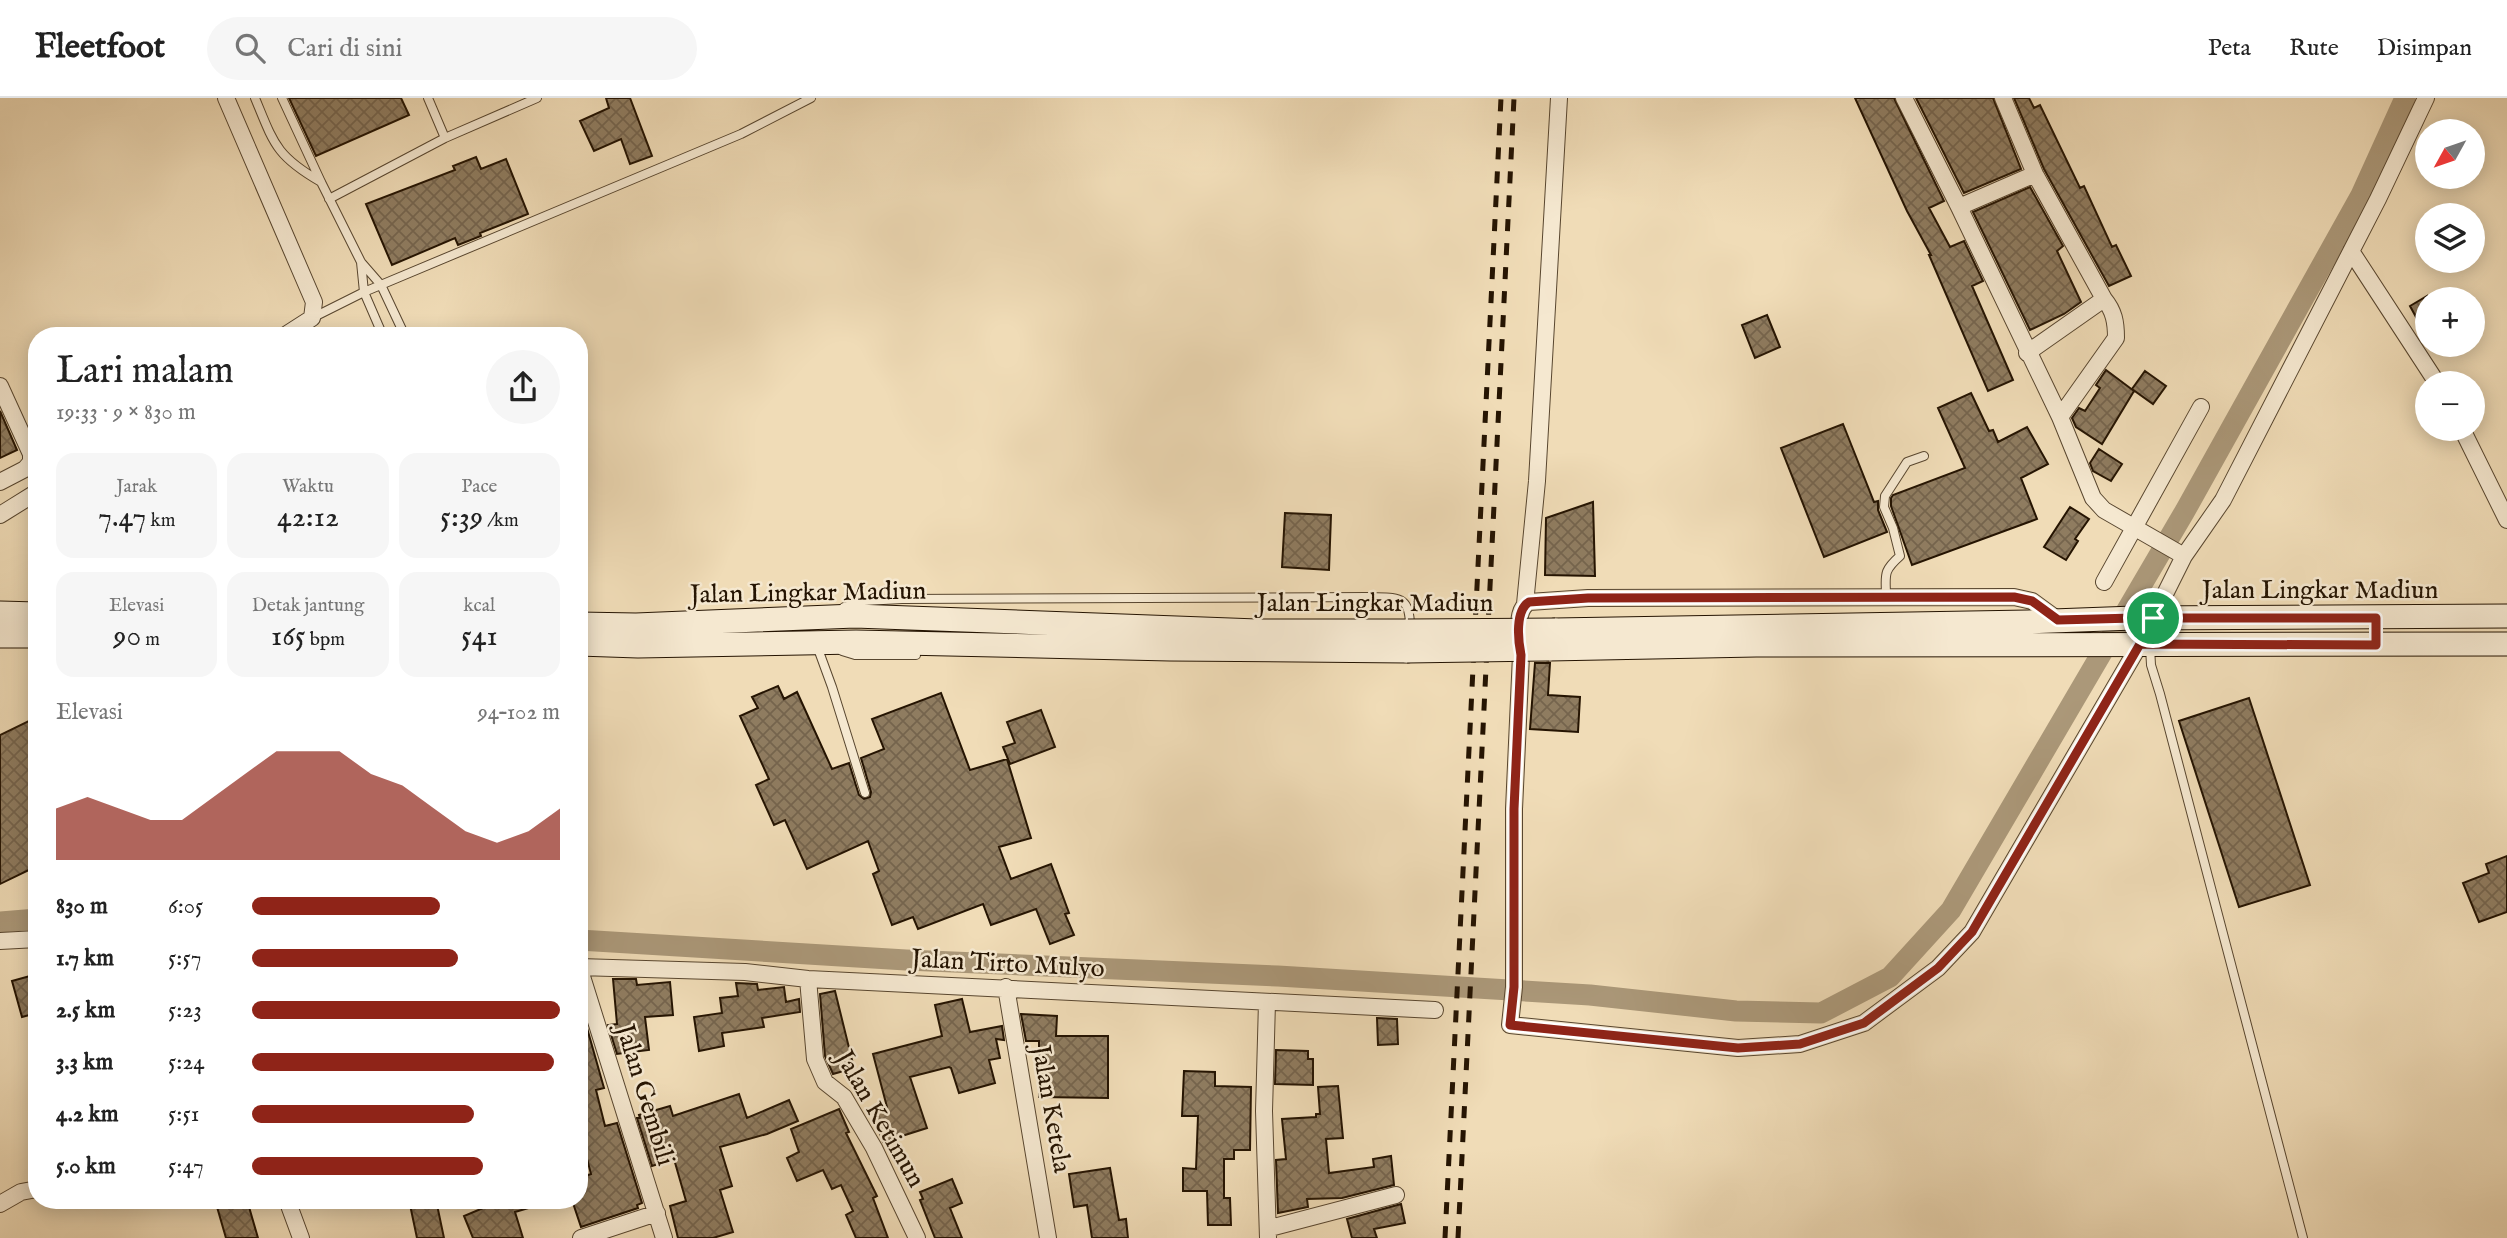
<!DOCTYPE html>
<html lang="id">
<head>
<meta charset="utf-8">
<style>
  :root { --surface:#fff; --page:#f6f6f6; --text:#222; --muted:#767676; --line:#e0e0e0; --accent:#8f2418 }
  body { margin:0; font-family:"IM FELL English",serif; background:var(--page); color:var(--text); height:100vh; display:flex; flex-direction:column; font-size:26px; white-space:nowrap }
  * { box-sizing:border-box; margin:0 }
  p { font-size:23px; color:var(--muted) }
  .icon { flex:none; width:38px; height:38px; fill:none; stroke:currentColor; stroke-width:2; stroke-linecap:round; stroke-linejoin:round }
  .map { position:relative; flex:1; overflow:hidden }
  .details { position:absolute; left:28px; top:229px; width:560px; height:882px; display:flex; flex-direction:column; background:var(--surface); border-radius:28px; box-shadow:0 4px 18px #0003 }
  .details>* { flex:none }
  .needle { width:46px; rotate:230deg }
  .controls { position:absolute; left:2415px; top:21px; display:grid; gap:14px }
  .controls a { display:grid; place-items:center; width:70px; height:70px; border-radius:50%; background:var(--surface); box-shadow:0 4px 18px #0003; font-size:35px }
  .pin { position:absolute; display:grid; place-items:center; width:60px; height:60px; color:#fff; margin:-30px; border:4px solid #fff; border-radius:50%; box-shadow:0 2px 7px #0007 }
  .round { display:grid; place-items:center; flex:none; width:74px; height:74px; border-radius:37px; background:var(--page) }
  .head { display:flex; align-items:center; justify-content:space-between; height:119px; padding:0 28px }
  h1 { font-size:38px; font-weight:600; line-height:52px }
  .figures { display:grid; grid-template-columns:repeat(3,1fr); gap:10px; height:119px; padding:7px 28px }
  .figures div { display:grid; align-content:center; border-radius:18px; background:var(--page); text-align:center }
  .figures b { font-size:30px; font-weight:600 }
  .figures small { font-size:19px; font-weight:400 }
  .figures p { font-size:19px }
  .chart { height:196px; padding:14px 28px }
  .chart p { display:flex; justify-content:space-between }
  .chart svg { width:100%; height:126px; margin-top:7px; fill:var(--accent); opacity:.7 }
  ul { padding:0 28px; list-style:none; font-size:23px }
  li { display:grid; grid-template-columns:112px 84px 1fr; align-items:center; height:52px }
  li i { height:18px; border-radius:9px; background:var(--accent) }
  header { display:flex; align-items:center; gap:42px; box-sizing:border-box; height:98px; padding:0 35px; background:var(--surface); border-bottom:2px solid var(--line) }
  header strong { font-size:33px }
  nav { display:flex; gap:38px; margin-inline-start:auto; font-size:24px }
  .search { width:490px; height:63px; background:var(--page); display:flex; align-items:center; gap:18px; box-sizing:border-box; padding:0 24px; border-radius:38px; color:var(--muted); font-size:26px }
  .map>svg:first-child { display:block }
</style>
</head>
<body>
<header>
<strong>Fleetfoot</strong>
<div class="search"><svg class="icon" aria-label="search" viewBox="0 0 24 24"><circle cx="10" cy="10" r="6"/><path d="M15 15l6 6"/></svg>Cari di sini</div>
<nav><a>Peta</a><a>Rute</a><a>Disimpan</a></nav>
</header>
<div class="map">
<svg width="2507" height="1140" viewBox="0 0 2507 1140">
  <defs>
    <pattern id="building-cross-hatch" width="8" height="8" patternUnits="userSpaceOnUse" patternTransform="scale(1.75)"><rect width="8" height="8" fill="#8f7c60"/><path d="M0 0l8 8M0 8l8-8" fill="none" stroke="#75644d"/></pattern>
  </defs>
  <rect width="100%" height="100%" fill="#f0dcb7"/>
  <filter id="stains"><feTurbulence type="fractalNoise" baseFrequency=".00286" numOctaves="4"/><feColorMatrix values="0 0 0 0 .2 0 0 0 0 .09 0 0 0 0 .02 0 0 0 .5 -.17"/></filter>
  <radialGradient id="worn" r=".72"><stop offset=".6" stop-color="#630" stop-opacity="0"/><stop offset="1" stop-color="#630" stop-opacity=".3"/></radialGradient>
  <g fill="none" stroke-linecap="round" stroke-linejoin="round">
    <!-- canal -->
    <path stroke="#ab9879" stroke-width="21" d="M0 824 37 821
      M579 842 906 862 1278 878 1590 897 1736 913 1821 915 1890 879 1951 812 2185 413 2361 97 2405 0"/>
  </g>
  <!-- building -->
  <path fill="url(#building-cross-hatch)" stroke="#251402" stroke-width="2" d="M289 0H401L409 17 316 58Z
    M606 0H630L652 58 630 66 621 41 594 53 580 23 609 10Z
    M1855 0H1894L1944 103 1929 110 1950 149 1964 143 1983 183 1972 188 2013 282 1988 293 1929 157H1931L1907 113Z
    M1916 0H1993L2021 71 1964 95Z
    M2014 0H2029L2034 10 2040 7 2080 90 2084 88 2112 149 2116 147 2131 178 2109 188 2044 71Z
    M476 59 481 71 506 61 528 116 480 135 481 138 458 147 455 140 392 167 366 106 455 72 453 68Z
    M2030 89 2063 148 2057 153 2081 204 2064 216 2030 232 1973 114Z
    M2427 198V239L2410 208Z
    M1767 217 1780 249 1755 260 1742 227Z
    M2106 272 2134 293 2102 346 2076 329 2072 320 2079 310 2085 313 2100 290 2096 287Z
    M2145 273 2166 288 2153 306 2132 291Z
    M1971 295 1989 333 1993 332 1998 344 2027 329 2048 366 2021 380 2037 421 1912 467 1891 408V400L1893 397 1965 370 1938 310Z
    M0 313 17 352 0 360Z
    M1843 326 1874 404 1878 403V412L1887 434 1824 459 1781 350Z
    M2099 351 2122 366 2111 383 2093 373 2090 365Z
    M1593 404 1595 478 1545 477 1546 420Z
    M2070 409 2089 421 2075 441 2078 443 2066 462 2044 449Z
    M1285 415 1331 417 1329 472 1282 469Z
    M1535 565H1550L1548 597 1580 599 1578 634 1530 631Z
    M778 588 784 601 797 594 832 671 849 665 859 697 864 701 870 699 871 694 861 660 884 651 872 621 941 595 970 672 1007 661 1031 740 999 749 1011 781 1051 766 1069 815 1065 816 1074 837 1050 846 1036 811 991 827 983 806 918 831 913 819 892 827 873 776 879 773 868 743 807 771 785 722 774 727 756 687 769 681 740 618 758 610 752 599Z
    M2249 600 2310 787 2239 809 2179 623Z
    M1041 612 1055 649 1010 666 1003 649 1015 645 1007 624Z
    M37 619V768L0 786V637Z
    M2507 758V814L2479 824 2463 785 2489 775 2486 766Z
    M37 876V915L22 919 12 883Z
    M613 881H636L637 887 670 884 673 917 645 919 649 952 617 956 608 927 617 926Z
    M736 885 757 886 758 892 784 889 786 904 799 901 800 914 762 920 764 929 722 935 724 948 699 953 694 919 722 915 720 900 738 898Z
    M835 893 854 970 833 976 825 958 820 896Z
    M962 901 970 934 1002 928 1004 942 996 941 1000 960 989 962 995 985 959 995 951 970 949 969 910 979 927 1030 883 1044 872 1014 887 1009 873 956 942 938 935 907Z
    M1021 916 1057 918 1056 938H1108V1000L1039 999V943H1026Z
    M1377 920 1397 921 1398 946 1378 947Z
    M587 930 604 990 596 992 605 1028 617 1025 642 1105 637 1107 638 1110 581 1129 572 1102H579V1080L591 1076 579 1030V931Z
    M1276 952 1308 953V961H1313V987L1275 986Z
    M1184 973 1215 974V988L1251 989 1250 1052H1234V1061H1224V1100H1230L1231 1127H1208L1207 1093H1183V1070L1196 1071 1198 1018H1182Z
    M1338 988 1343 1040 1326 1041 1329 1075 1374 1069 1373 1061 1391 1058 1394 1087 1342 1100 1307 1101 1308 1109 1278 1115 1276 1062 1286 1061 1282 1021 1316 1019V1016H1320L1318 989Z
    M739 996 747 1020 789 1002 798 1023 767 1036 720 1049 732 1088 720 1092 733 1134 713 1140H678L670 1108 686 1103 674 1061 652 1068 637 1020H640L639 1017 670 1008 673 1018Z
    M839 1011 849 1034 846 1035 877 1098 873 1100 888 1140H856L846 1117 853 1113 841 1087 832 1091 823 1072 797 1083 787 1060 799 1054 791 1031Z
    M1110 1070 1119 1122 1126 1121 1128 1140H1092L1087 1107 1074 1109 1069 1076Z
    M952 1081 962 1105 950 1110 962 1140H935L920 1102 923 1101 920 1094Z
    M215 1102H247L258 1140H226Z
    M409 1102H436L444 1140H417Z
    M502 1102H542V1106L515 1114 523 1140H473L464 1118Z
    M1401 1106 1405 1125 1374 1131 1377 1140H1352L1347 1121Z"/>
  <g fill="none" stroke-linecap="round" stroke-linejoin="round">
    <defs>
      <path id="service" d="M255 0C274 46 276 58 321 84
        M282 0 321 84 361 164 381 187 405 238
        M428 0 445 40
        M329 101 445 40 537 0
        M361 164 364 194 383 238
        M312 220 364 194 741 36 811 0
        M1886 499C1886 477 1882 474 1900 458L1893 430 1884 409 1885 398 1907 364 1924 358
        M844 509 864 503 902 501 1368 499C1398 500 1411 496 1410 532
        M817 548 832 589 865 695
        M2150 549 2151 567 2160 596 2303 1140
        M842 553 855 557H916"/>
      <path id="minor" d="M226 0 314 204 312 220 284 238
        M1904 0 1959 109 2060 319 2093 400 2104 412 2184 458
        M2003 0 2035 76 2104 201C2114 213 2116 224 2116 240L2060 319
        M1959 109 2035 76
        M2351 153 2437 285
        M2027 255 2104 201
        M0 288 31 356V364L25 371 0 384
        M2462 331 2507 422
        M0 417 37 394
        M2104 484 2201 309
        M1525 506 1537 383 1559 0
        M2153 520 2184 458 2223 402 2378 101 2426 0
        M1519 543C1520 529 1516 512 1529 504L1588 500 2014 499 2032 503 2058 522
        M1521 557 1514 711V889L1510 927 1738 950 1800 946 1864 925 1938 870 1972 834 2140 546
        M0 843 37 841
        M579 869 745 874 808 881 1435 912
        M579 869 664 1140
        M808 881 815 961 825 984 844 999 874 1050 917 1140
        M1006 889 1048 1140
        M1267 904 1264 1013 1268 1140
        M287 1102 301 1140
        M0 1106 21 1094 37 1091
        M1270 1130 1396 1097
        M581 1140 657 1115"/>
      <path id="secondary" d="M0 515 37 516
        M579 526 636 527 855 518 1257 533H1408
        M1555 532 2028 524 2134 520 2507 518
        M0 538H37
        M579 546 638 548 856 544 1170 551 1407 553
        M1549 551 1756 547 2507 546"/>
    </defs>
    <!-- service casing -->
    <use href="#service" stroke="#58462f" stroke-width="10"/>
    <!-- minor casing -->
    <use href="#minor" stroke="#58462f" stroke-width="18"/>
    <!-- secondary casing -->
    <use href="#secondary" stroke="#251402" stroke-width="25"/>
    <!-- service -->
    <use href="#service" stroke="#f5e8d0" stroke-width="8"/>
    <!-- minor -->
    <use href="#minor" stroke="#f5e8d0" stroke-width="16"/>
    <!-- secondary -->
    <use href="#secondary" stroke="#f5e8d0" stroke-width="23"/>
    <!-- rail -->
    <path stroke="#251402" stroke-width="5" stroke-dasharray="12 12" stroke-linecap="butt" d="M1445 1140 1501 0
      M1458 1140 1514 0"/>
    <defs>
      <path id="secondary-bridge" d="M1408 533 1555 532
        M1407 553 1549 551"/>
    </defs>
    <!-- secondary-bridge casing -->
    <use href="#secondary-bridge" stroke="#251402" stroke-width="25" stroke-linecap="butt"/>
    <!-- secondary-bridge -->
    <use href="#secondary-bridge" stroke="#f5e8d0" stroke-width="23"/>
  </g>
  <g fill="none" stroke-linecap="round" stroke-linejoin="round">
    <defs>
      <path id="route" d="M2014 499 2032 503 2058 522 2134 520H2376V547L2140 546 1972 834 1938 870 1864 925 1800 946 1738 950 1510 927 1514 889V711L1521 557C1518 542 1515 513 1529 504L1588 500Z"/>
    </defs>
    <!-- route casing -->
    <use href="#route" stroke="#fff" stroke-width="14"/>
    <!-- route -->
    <use href="#route" stroke="#8f2418" stroke-width="9"/>
  </g>
  <g text-anchor="middle" dominant-baseline="central" stroke-width="5" stroke-linejoin="round" paint-order="stroke">
    <!-- street labels -->
    <g font-size="26" fill="#251402" stroke="#f5e8d0">
      <text x="2320" y="492">Jalan Lingkar Madiun</text>
      <text transform="translate(808 495) rotate(-1)">Jalan Lingkar Madiun</text>
      <text x="1375" y="505">Jalan Lingkar Madiun</text>
      <text transform="translate(1008 866) rotate(3)">Jalan Tirto Mulyo</text>
      <text transform="translate(645 997) rotate(73)">Jalan Gembili</text>
      <text transform="translate(1051 1011) rotate(80)">Jalan Ketela</text>
      <text transform="translate(880 1021) rotate(60)">Jalan Ketimun</text>
    </g>
  </g>
  <rect width="100%" height="100%" filter="url(#stains)"/>
  <rect width="100%" height="100%" fill="url(#worn)"/>
</svg>
<div class="controls">
<a><svg class="needle" viewBox="-14 -14 28 28"><path d="M0-13l5 13h-10z" fill="#e53935"/><path d="M0 13l5-13h-10z" fill="#767676"/></svg></a>
<a><svg class="icon" aria-label="layers" viewBox="0 0 24 24"><path d="M12 4l9 5-9 5-9-5zM3 14l9 5 9-5"/></svg></a>
<a>+</a>
<a>−</a>
</div>
<div class="pin" style="left:2153px;top:520px;background:#1e9e55"><svg class="icon" aria-label="arrive" viewBox="0 0 24 24"><path d="M6 21V4h12l-3 4 3 4H6"/></svg></div>
<section class="details">
<div class="head"><div><h1>Lari malam</h1><p>19:33 · 9 × 830 m</p></div><a class="round"><svg class="icon" aria-label="share" viewBox="0 0 24 24"><path d="M12 15V3M7 8l5-5 5 5M5 13v7h14v-7"/></svg></a></div>
<div class="figures">
<div><p>Jarak</p><b>7.47<small> km</small></b></div>
<div><p>Waktu</p><b>42:12</b></div>
<div><p>Pace</p><b>5:39<small> /km</small></b></div>
</div>
<div class="figures">
<div><p>Elevasi</p><b>90<small> m</small></b></div>
<div><p>Detak jantung</p><b>165<small> bpm</small></b></div>
<div><p>kcal</p><b>541</b></div>
</div>
<div class="chart"><p><span>Elevasi</span>94–102 m</p>
<svg viewBox="0 0 160 44" preserveAspectRatio="none"><path d="M0 44V26L10 22L20 26L30 30L40 30L50 22L60 14L70 6L80 6L90 6L100 14L110 18L120 26L130 34L140 38L150 34L160 26V44z"/></svg>
</div>
<ul>
<li><b>830 m</b>6:05<i style="width:61%"></i></li>
<li><b>1.7 km</b>5:57<i style="width:67%"></i></li>
<li><b>2.5 km</b>5:23<i style="width:100%"></i></li>
<li><b>3.3 km</b>5:24<i style="width:98%"></i></li>
<li><b>4.2 km</b>5:51<i style="width:72%"></i></li>
<li><b>5.0 km</b>5:47<i style="width:75%"></i></li>
</ul>
</section>
</div>
</body>
</html>
